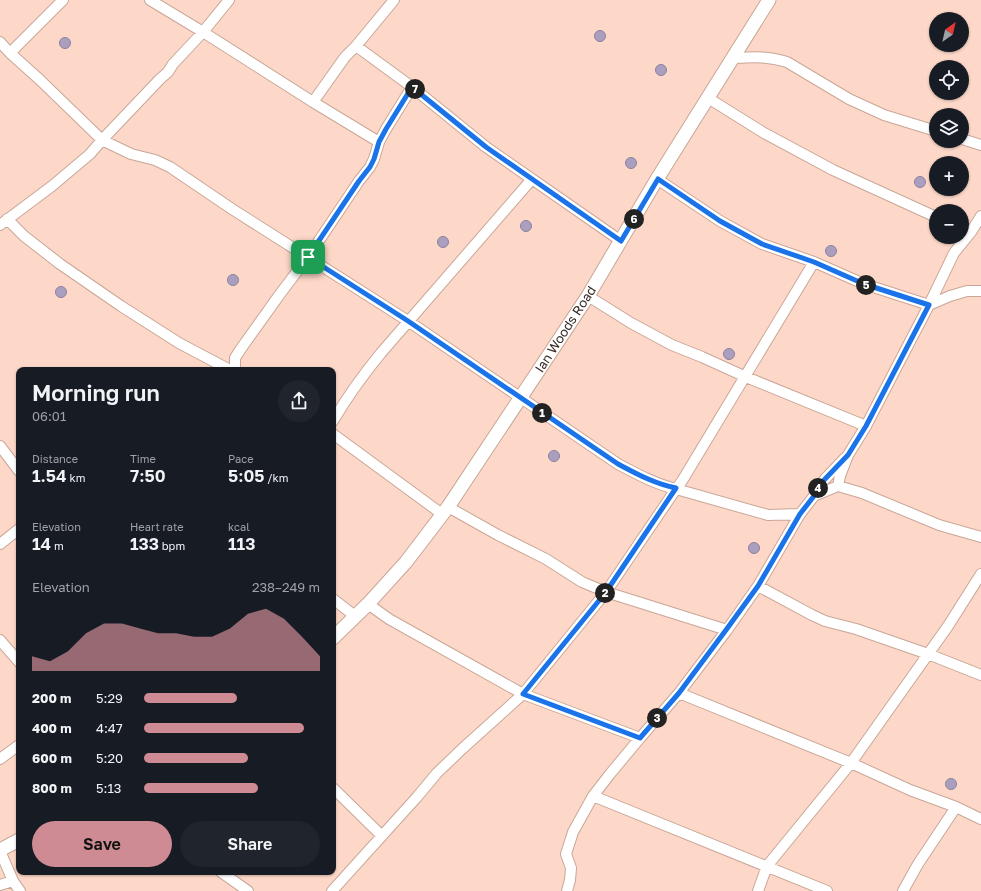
<!DOCTYPE html>
<html lang="en">
<head>
<meta charset="utf-8">
<style>
  :root { --surface:#171b24; --page:#20242c; --text:#f1f3f6; --muted:#9ea1a6; --accent:#ce8b93 }
  body { margin:0; font-family:"Golos Text",sans-serif; background:var(--page); color:var(--text); height:100vh; display:flex; flex-direction:column; font-size:15px; white-space:nowrap }
  * { box-sizing:border-box; margin:0 }
  p { font-size:13px; color:var(--muted) }
  .icon { flex:none; width:22px; height:22px; fill:none; stroke:currentColor; stroke-width:2; stroke-linecap:round; stroke-linejoin:round }
  .map { position:relative; flex:1; overflow:hidden }
  .drawer { position:absolute; left:16px; top:367px; width:320px; height:508px; display:flex; flex-direction:column; background:var(--surface); border-radius:8px; box-shadow:0 1px 3px #0004 }
  .drawer>* { flex:none }
  .needle { width:26px; rotate:34deg }
  .fabs { position:absolute; left:929px; top:12px; display:grid; gap:8px }
  .fabs a { display:grid; place-items:center; width:40px; height:40px; border-radius:50%; background:var(--surface); box-shadow:0 1px 3px #0004; font-size:20px }
  .pin { position:absolute; display:grid; place-items:center; width:34px; height:34px; color:#fff; margin:-17px; border-radius:8px; box-shadow:0 2px 6px #0006 }
  .km { position:absolute; width:20px; height:20px; margin:-10px; border-radius:50%; background:#222; color:#fff; font-size:11px; line-height:20px; text-align:center }
  .round { display:grid; place-items:center; flex:none; width:42px; height:42px; border-radius:21px; background:var(--page) }
  .head { display:flex; align-items:center; justify-content:space-between; height:68px; padding:0 16px }
  h1 { font-size:22px; font-weight:600; line-height:30px }
  .metrics { display:grid; grid-template-columns:repeat(3,1fr); gap:6px; height:68px; padding:4px 16px }
  .metrics div { display:grid; align-content:center }
  .metrics b { font-size:17px; font-weight:600 }
  .metrics small { font-size:11px; font-weight:400 }
  .metrics p { font-size:11px }
  .chart { height:112px; padding:8px 16px }
  .chart p { display:flex; justify-content:space-between }
  .chart svg { width:100%; height:72px; margin-top:4px; fill:var(--accent); opacity:.7 }
  .button { display:flex; gap:8px; margin-top:auto; padding:8px 16px }
  .button a { flex:1; height:46px; border-radius:24px; background:var(--accent); color:#111; font-size:16px; font-weight:600; line-height:46px; text-align:center }
  .button a+a { background:var(--page); color:var(--text) }
  ul { padding:0 16px; list-style:none; font-size:13px }
  li { display:grid; grid-template-columns:64px 48px 1fr; align-items:center; height:30px }
  li i { height:10px; border-radius:5px; background:var(--accent) }
  .map>svg:first-child { display:block }
</style>
</head>
<body>
<div class="map">
<svg width="981" height="891" viewBox="0 0 981 891">
  <rect width="100%" height="100%" fill="#fdd8c8"/>
  <!-- building -->
  <path fill="#aa9fbe" stroke="#8c819f" d="M594.5 36a5.5 5.5 0 1 1 11 0a5.5 5.5 0 1 1-11 0Z
    M59.5 43a5.5 5.5 0 1 1 11 0a5.5 5.5 0 1 1-11 0Z
    M655.5 70a5.5 5.5 0 1 1 11 0a5.5 5.5 0 1 1-11 0Z
    M625.5 163a5.5 5.5 0 1 1 11 0a5.5 5.5 0 1 1-11 0Z
    M914.5 182a5.5 5.5 0 1 1 11 0a5.5 5.5 0 1 1-11 0Z
    M520.5 226a5.5 5.5 0 1 1 11 0a5.5 5.5 0 1 1-11 0Z
    M437.5 242a5.5 5.5 0 1 1 11 0a5.5 5.5 0 1 1-11 0Z
    M825.5 251a5.5 5.5 0 1 1 11 0a5.5 5.5 0 1 1-11 0Z
    M227.5 280a5.5 5.5 0 1 1 11 0a5.5 5.5 0 1 1-11 0Z
    M55.5 292a5.5 5.5 0 1 1 11 0a5.5 5.5 0 1 1-11 0Z
    M723.5 354a5.5 5.5 0 1 1 11 0a5.5 5.5 0 1 1-11 0Z
    M548.5 456a5.5 5.5 0 1 1 11 0a5.5 5.5 0 1 1-11 0Z
    M748.5 548a5.5 5.5 0 1 1 11 0a5.5 5.5 0 1 1-11 0Z
    M945.5 784a5.5 5.5 0 1 1 11 0a5.5 5.5 0 1 1-11 0Z"/>
  <g fill="none" stroke-linecap="round" stroke-linejoin="round">
    <defs>
      <path id="minor" d="M150 0 203 32 313 102 345 57 356 46 412 87 486 147 621 241
        M0 42 10 53 39 79 102 140 131 154 155 160 170 167 232 209 408 321 618 464C637 474 655 484 676 489L682 481 814 262
        M356 46 394 0
        M10 53 63 0
        M733 58C753 57 768 56 787 62L849 99 884 115 936 131
        M708 98 764 133 833 170 936 217
        M313 102 379 142 386 129 412 87
        M962 139 981 145
        M657 179 720 221 762 244 814 262 864 284 929 305 950 296 967 291H981
        M981 216 971 232 954 253 929 305 866 426 848 455 840 476 838 486 862 493 939 525 981 537
        M7 219 24 236 60 264 121 306 179 343 230 370
        M0 225 52 186 90 154 102 140 160 79 168 72 173 64 203 32 229 0
        M588 296 631 323 672 345 702 357 746 377 866 426
        M235 370V358L240 350 280 294 308 257 359 181 370 167 374 159 379 142
        M333 421C347 397 363 375 381 353L532 179
        M333 434 442 514
        M0 446 19 471
        M814 496 838 486
        M448 507 498 535 546 559 582 582 606 592 727 630 758 586 812 615 825 621 856 629 928 654 981 675
        M0 544 19 529
        M758 586 800 514 814 496 817 489 825 479 845 458
        M333 599 355 616
        M368 604 389 619 523 694 640 738 679 693 727 630
        M0 640 19 662
        M679 693 851 763 910 790 956 807 981 819
        M0 759 19 745
        M333 788 382 836
        M593 796 827 891
        M0 851 13 881 20 891
        M221 872 248 891
        M0 885 13 881
        M332 891 417 797 437 773 462 749 523 694 606 592 676 489 768 515 800 514
        M567 891 570 880 571 868 566 854 573 832 593 796 610 774 640 738
        M758 891 767 866 851 763 948 626 981 574
        M903 891 918 864 956 807"/>
      <path id="tertiary" d="M333 638 368 604 406 562 448 507 588 296 657 179 769 0
        M0 850 19 840"/>
    </defs>
    <!-- minor casing -->
    <use href="#minor" stroke="#c9a697" stroke-width="12"/>
    <!-- tertiary casing -->
    <use href="#tertiary" stroke="#c9a697" stroke-width="15"/>
    <!-- minor -->
    <use href="#minor" stroke="#fff" stroke-width="10"/>
    <!-- tertiary -->
    <use href="#tertiary" stroke="#fff" stroke-width="13"/>
  </g>
  <g fill="none" stroke-linecap="round" stroke-linejoin="round">
    <defs>
      <path id="route" d="M412 87 486 147 621 241 658 179 720 221 762 244 814 262 864 284 929 305 866 426 848 455 825 479 817 489 814 496 800 514 758 586 726 630 679 693 640 738 523 694 606 592 676 488C655 484 637 474 618 464L408 321 308 257 359 181 370 167 374 159 379 142 386 129Z"/>
    </defs>
    <!-- route casing -->
    <use href="#route" stroke="#fff" stroke-width="8"/>
    <!-- route -->
    <use href="#route" stroke="#1a73e8" stroke-width="5"/>
  </g>
  <g text-anchor="middle" dominant-baseline="central" stroke-width="3" stroke-linejoin="round" paint-order="stroke">
    <!-- street labels -->
    <g font-size="13" fill="#382a24" stroke="#fff">
      <text transform="translate(565 329) rotate(-57)">Ian Woods Road</text>
    </g>
  </g>
</svg>
<div class="fabs">
<a><svg class="needle" viewBox="-14 -14 28 28"><path d="M0-13l5 13h-10z" fill="#e53935"/><path d="M0 13l5-13h-10z" fill="#9ea1a6"/></svg></a>
<a><svg class="icon" aria-label="locate" viewBox="0 0 24 24"><circle cx="12" cy="12" r="6"/><path d="M12 2v4M12 18v4M2 12h4M18 12h4"/></svg></a>
<a><svg class="icon" aria-label="layers" viewBox="0 0 24 24"><path d="M12 4l9 5-9 5-9-5zM3 14l9 5 9-5"/></svg></a>
<a>+</a>
<a>−</a>
</div>
<div class="pin" style="left:308px;top:257px;background:#1e9e55"><svg class="icon" aria-label="arrive" viewBox="0 0 24 24"><path d="M6 21V4h12l-3 4 3 4H6"/></svg></div>
<b class="km" style="left:542px;top:413px">1</b>
<b class="km" style="left:605px;top:593px">2</b>
<b class="km" style="left:657px;top:718px">3</b>
<b class="km" style="left:818px;top:488px">4</b>
<b class="km" style="left:866px;top:285px">5</b>
<b class="km" style="left:634px;top:219px">6</b>
<b class="km" style="left:415px;top:89px">7</b>
<section class="drawer">
<div class="head"><div><h1>Morning run</h1><p>06:01</p></div><a class="round"><svg class="icon" aria-label="share" viewBox="0 0 24 24"><path d="M12 15V3M7 8l5-5 5 5M5 13v7h14v-7"/></svg></a></div>
<div class="metrics">
<div><p>Distance</p><b>1.54<small> km</small></b></div>
<div><p>Time</p><b>7:50</b></div>
<div><p>Pace</p><b>5:05<small> /km</small></b></div>
</div>
<div class="metrics">
<div><p>Elevation</p><b>14<small> m</small></b></div>
<div><p>Heart rate</p><b>133<small> bpm</small></b></div>
<div><p>kcal</p><b>113</b></div>
</div>
<div class="chart"><p><span>Elevation</span>238–249 m</p>
<svg viewBox="0 0 160 44" preserveAspectRatio="none"><path d="M0 44V35L10 38L20 32L30 21L40 15L50 15L60 18L70 21L80 21L90 23L100 23L110 18L120 9L130 6L140 12L150 23L160 35V44z"/></svg>
</div>
<ul>
<li><b>200 m</b>5:29<i style="width:53%"></i></li>
<li><b>400 m</b>4:47<i style="width:91%"></i></li>
<li><b>600 m</b>5:20<i style="width:59%"></i></li>
<li><b>800 m</b>5:13<i style="width:65%"></i></li>
</ul>
<div class="button"><a>Save</a><a>Share</a></div>
</section>
</div>
</body>
</html>
